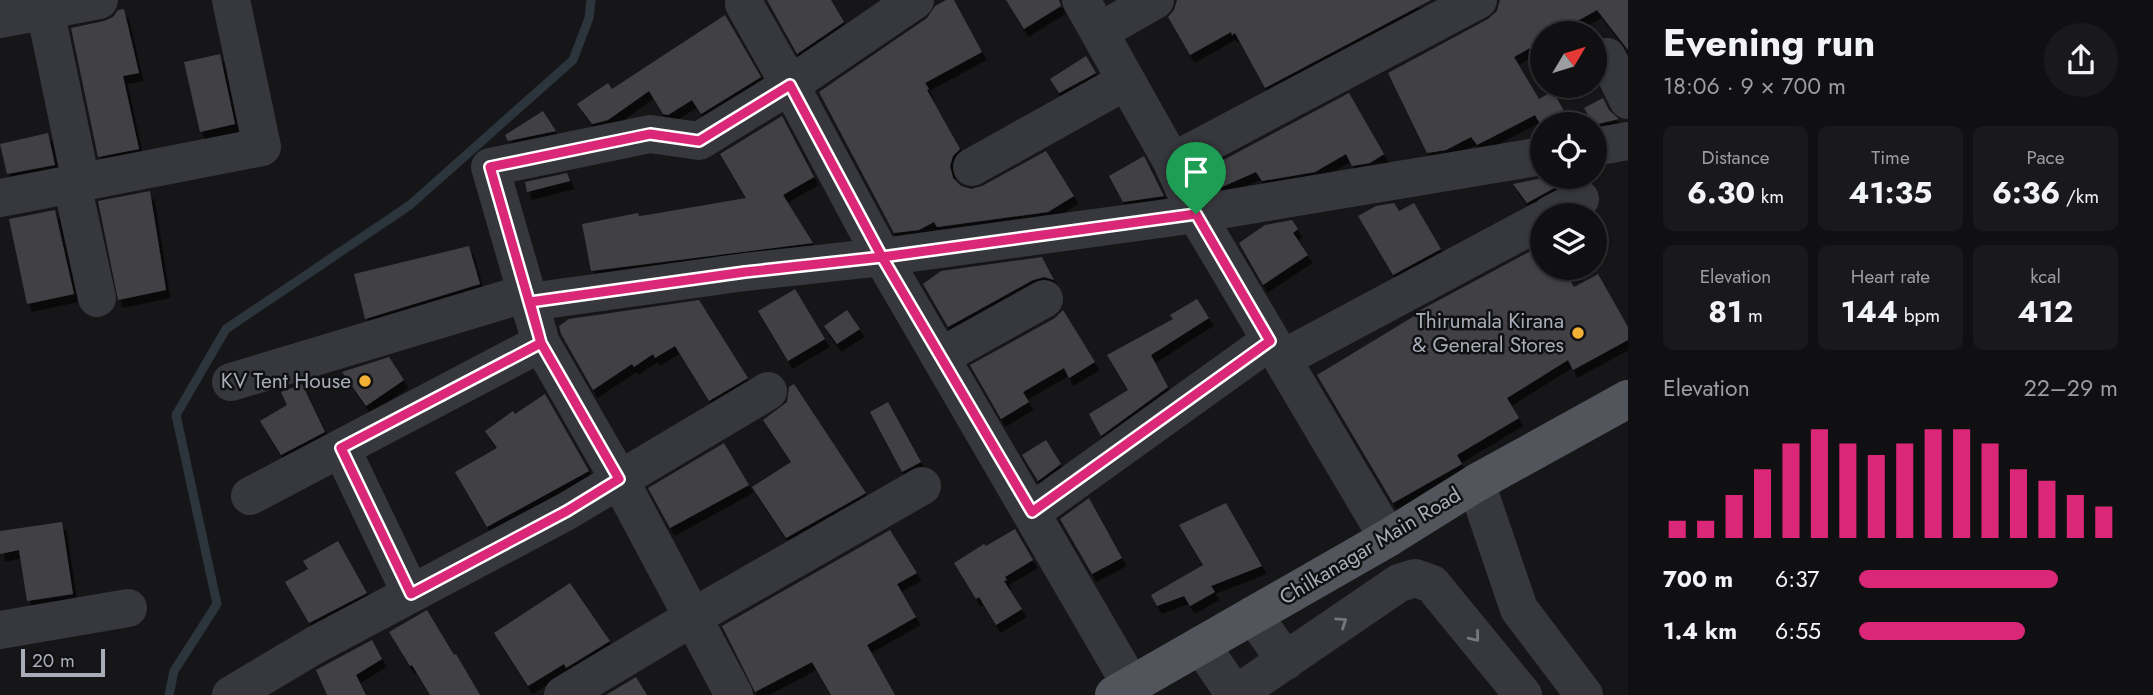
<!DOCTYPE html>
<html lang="en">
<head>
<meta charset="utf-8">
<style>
  :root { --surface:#101012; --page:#19191b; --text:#f1f3f6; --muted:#9c9d9f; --line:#303032; --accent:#db2777 }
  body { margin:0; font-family:Jost,sans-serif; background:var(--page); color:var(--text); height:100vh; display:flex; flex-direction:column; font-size:26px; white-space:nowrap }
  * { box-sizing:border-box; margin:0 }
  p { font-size:23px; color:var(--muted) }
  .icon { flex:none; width:38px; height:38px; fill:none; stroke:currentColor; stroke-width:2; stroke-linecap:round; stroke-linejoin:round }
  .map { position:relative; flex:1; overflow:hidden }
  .details { display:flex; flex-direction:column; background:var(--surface); width:525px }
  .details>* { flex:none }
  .needle { width:46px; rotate:52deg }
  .tools { position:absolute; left:1530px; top:21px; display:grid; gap:14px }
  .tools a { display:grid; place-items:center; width:77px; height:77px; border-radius:50%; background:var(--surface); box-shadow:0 2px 5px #0004,0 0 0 2px var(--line); font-size:35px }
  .scale { position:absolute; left:21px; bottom:18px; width:84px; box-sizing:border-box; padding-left:7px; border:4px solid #a8adb8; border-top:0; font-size:19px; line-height:24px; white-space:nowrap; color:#a8adb8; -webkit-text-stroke:5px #111113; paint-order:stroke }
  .pin { position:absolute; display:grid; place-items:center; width:60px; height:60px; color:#fff; margin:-72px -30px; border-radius:50% 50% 50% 0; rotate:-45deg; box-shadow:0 0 7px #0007 }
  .pin .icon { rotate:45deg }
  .round { display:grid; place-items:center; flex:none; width:74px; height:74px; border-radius:37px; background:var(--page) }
  .head { display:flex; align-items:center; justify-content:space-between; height:119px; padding:0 35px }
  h1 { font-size:38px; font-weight:700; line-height:52px }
  .figures { display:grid; grid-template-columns:repeat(3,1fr); gap:10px; height:119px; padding:7px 35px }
  .figures div { display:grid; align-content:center; border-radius:10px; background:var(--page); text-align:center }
  .figures b { font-size:30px; font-weight:700 }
  .figures small { font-size:19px; font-weight:400 }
  .figures p { font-size:19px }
  .chart { height:196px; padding:14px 35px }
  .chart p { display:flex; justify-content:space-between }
  .chart svg { width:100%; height:126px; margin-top:7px; stroke:var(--accent); stroke-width:6 }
  ul { padding:0 35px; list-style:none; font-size:23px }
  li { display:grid; grid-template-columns:112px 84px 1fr; align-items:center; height:52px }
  li i { height:18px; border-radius:9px; background:var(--accent) }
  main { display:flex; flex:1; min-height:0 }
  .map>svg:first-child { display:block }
</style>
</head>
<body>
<main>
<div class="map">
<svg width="1628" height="695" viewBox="0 0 1628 695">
  <defs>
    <filter id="shadow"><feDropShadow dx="4.5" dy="8" stdDeviation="0" flood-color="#0009"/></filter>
  </defs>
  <rect width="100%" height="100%" fill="#161618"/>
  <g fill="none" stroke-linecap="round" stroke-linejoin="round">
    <!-- stream -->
    <path stroke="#2c353c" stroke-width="9" d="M169 695 174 671 217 604 176 415 226 329 410 205 573 60 589 18 591 0"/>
  </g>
  <!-- building -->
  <path fill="#404145" filter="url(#shadow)" d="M767 0H831L844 22 797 54Z
    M946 0H954L982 52 925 83 929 89 927 90 960 149 953 156 950 166 953 178 961 186 971 189 982 186 1046 151 1074 196 1048 212 937 227 934 222 919 230 894 233 819 92 927 18 935 6Z
    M1006 0H1059L1061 6 1024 29Z
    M1177 0H1431L1265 88 1235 33 1232 35 1231 32 1190 55 1168 17 1174 10Z
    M1500 0H1628V50L1597 10 1556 33H1542V41L1514 57 1539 99 1553 91 1571 124H1540L1535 115 1477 145 1471 137 1446 150 1427 153 1388 73 1488 19 1497 11Z
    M124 9 139 73 123 76 139 149 98 157 71 28 104 21 113 17 118 10Z
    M725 15 761 77 701 114 692 100 668 115 663 114 649 91 608 120 592 124 577 104 608 83 612 89Z
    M220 54 235 124 200 132 184 62Z
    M1086 56 1096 73 1059 93 1050 79Z
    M1349 93 1384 154 1370 163 1352 166 1346 154 1315 172 1262 181 1256 172 1222 187 1209 190 1201 172Z
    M1603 98 1609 110 1619 119 1594 125 1584 108Z
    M543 111 556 131 508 141 505 135Z
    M782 116 814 177 783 195 813 243 591 271 582 224 638 213 639 216 647 215 746 198 720 154Z
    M48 133 55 165 7 174 0 144Z
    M1144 156 1164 196 1123 202 1109 176Z
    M567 173 570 181 527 192 525 182Z
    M1548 177H1574L1527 203 1513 184Z
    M150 191 166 290 118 300 98 201Z
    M1394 203 1399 211 1414 203 1441 249 1393 275 1358 216 1376 206Z
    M55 210 74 294 27 304 9 219Z
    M1292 220 1298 229 1293 233 1308 255 1263 285 1239 243 1265 225Z
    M1542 245V268H1563L1574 287 1598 274 1628 327V340L1573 370 1568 360 1507 398 1519 418 1457 455 1462 464 1393 503 1317 375 1416 315 1415 313Z
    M469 246 480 284 365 319 354 274Z
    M1042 257 1054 280 1044 277 1033 280 948 327 923 284 941 271Z
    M795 289 825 339 788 361 758 311Z
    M1197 299 1209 318 1151 355 1168 387 1101 436 1089 414 1128 390 1107 355 1173 319 1170 315Z
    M699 300 748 378 709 401 675 346 655 358 653 354 634 367 632 364 593 390 561 334 559 326 569 319Z
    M847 310 860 329 837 344 824 326Z
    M1063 310 1095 362 1069 378 1064 368 1023 392 1029 402 1001 419 970 365 1055 318Z
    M389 357 404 380 366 406 342 372Z
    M302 384 325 432 281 455 260 421 287 405 281 392Z
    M794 384 866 493 786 538 752 487 791 462 763 420 787 402 789 387Z
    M545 394 589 471 487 527 455 472 497 448 485 431 513 411 515 414Z
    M888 402 921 462 902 472 870 412Z
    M1046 440 1061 464 1038 481 1022 455Z
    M724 443 749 485 670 528 648 488Z
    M1089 498 1122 558 1092 574 1060 519Z
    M1226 503 1262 566 1211 586 1215 592 1190 606 1184 596 1157 606 1151 595 1203 565 1179 525Z
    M62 522 73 594 27 601 19 550 0 554V531Z
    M1015 529 1033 560 1005 577 1007 580 1004 581 1022 609 996 625 979 597 976 599 954 563 984 544 986 546Z
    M890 530 917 573 897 584 916 617 867 645 895 695H831L812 662 755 692 722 626Z
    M338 541 367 593 309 623 285 582 308 569 303 561Z
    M570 583 610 641 566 668 564 664 528 686 494 633Z
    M427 610 454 655 456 654 480 695H430L412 665 410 666 389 632Z
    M372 640 382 659 356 675 366 695H327L316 670Z
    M636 677 647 695H606Z"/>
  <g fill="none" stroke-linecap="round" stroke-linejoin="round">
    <!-- minor -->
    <path stroke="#37383d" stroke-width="38" d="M43 0 81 182
      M1081 0 1172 162 1196 214 1388 538
      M744 4 790 85 882 257 1131 685
      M0 19 99 0
      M1099 32 1155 0
      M1607 57 1628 100
      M1594 147 1628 141
      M1172 162 1478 0
      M972 167 1126 81
      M72 184 97 298
      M0 198 262 147 231 0
      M1550 215 1580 199
      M530 302 745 272 882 257 1196 214 1542 156
      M940 357 1044 299
      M1282 359 1542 220
      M231 382 527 293
      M341 448 411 594
      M1476 483 1519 609 1584 695
      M250 496 541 343
      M1032 512 1270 341
      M1253 615 1286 661
      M0 630 128 608
      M1201 645 1235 695
      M231 695 315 645 567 511 768 391
      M563 695 693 617 922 486
      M734 695 619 479 541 343 490 167 650 134 699 141 790 85 915 0
      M1235 695 1399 583 1415 578 1432 584 1523 695"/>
    <!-- major -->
    <path stroke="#53555c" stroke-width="38" d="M1114 695 1388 538 1476 483 1628 399"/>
  </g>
  <!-- one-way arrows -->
  <defs><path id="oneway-chevron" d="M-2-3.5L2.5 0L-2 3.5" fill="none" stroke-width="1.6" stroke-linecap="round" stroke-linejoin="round" transform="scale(1.75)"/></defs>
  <g stroke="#757881">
    <use href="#oneway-chevron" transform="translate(1342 622) rotate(-34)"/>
    <use href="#oneway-chevron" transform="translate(1475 637) rotate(51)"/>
  </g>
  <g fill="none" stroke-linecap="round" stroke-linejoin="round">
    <defs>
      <path id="route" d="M1196 214 882 257 745 272 530 302 541 343 341 448 411 594 567 511 619 479 541 343 490 167 650 134 699 141 790 85 882 257 1032 512 1270 341 1196 214"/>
    </defs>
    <!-- route casing -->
    <use href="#route" stroke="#fff" stroke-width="14"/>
    <!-- route -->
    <use href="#route" stroke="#db2777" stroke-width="9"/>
  </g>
  <!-- markers -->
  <g fill="#f2b134" stroke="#111113" stroke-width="2.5">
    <circle cx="1578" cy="333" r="7"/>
    <circle cx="365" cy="381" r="7"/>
  </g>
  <g text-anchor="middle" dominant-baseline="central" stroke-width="5" stroke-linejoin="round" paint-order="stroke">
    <!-- poi labels -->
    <g font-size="21" fill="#a8adb8" stroke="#111113" text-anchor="end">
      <text x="1564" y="321">Thirumala Kirana<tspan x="1564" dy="24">&amp; General Stores</tspan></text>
      <text x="351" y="381">KV Tent House</text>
    </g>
    <!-- street labels -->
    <g font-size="21" fill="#a8adb8" stroke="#111113">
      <text transform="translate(1370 546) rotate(-31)">Chilkanagar Main Road</text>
    </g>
  </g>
</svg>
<div class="tools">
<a><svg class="needle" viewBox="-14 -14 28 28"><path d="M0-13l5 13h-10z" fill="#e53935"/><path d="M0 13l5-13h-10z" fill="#9c9d9f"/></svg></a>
<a><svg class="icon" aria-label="locate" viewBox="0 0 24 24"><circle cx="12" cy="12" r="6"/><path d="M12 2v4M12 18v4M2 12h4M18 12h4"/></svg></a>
<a><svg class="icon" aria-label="layers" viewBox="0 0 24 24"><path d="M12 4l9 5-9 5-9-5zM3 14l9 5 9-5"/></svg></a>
</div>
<div class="scale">20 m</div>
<div class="pin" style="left:1196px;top:214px;background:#1e9e55"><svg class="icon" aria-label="arrive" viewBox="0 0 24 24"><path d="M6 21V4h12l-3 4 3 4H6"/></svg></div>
</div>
<section class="details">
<div class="head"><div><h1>Evening run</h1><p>18:06 · 9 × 700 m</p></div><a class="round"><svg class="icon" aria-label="share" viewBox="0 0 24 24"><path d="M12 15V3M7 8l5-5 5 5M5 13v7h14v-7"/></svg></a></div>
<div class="figures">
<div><p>Distance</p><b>6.30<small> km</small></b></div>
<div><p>Time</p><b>41:35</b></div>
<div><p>Pace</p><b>6:36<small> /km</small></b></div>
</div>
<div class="figures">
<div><p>Elevation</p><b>81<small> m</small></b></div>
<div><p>Heart rate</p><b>144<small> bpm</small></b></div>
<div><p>kcal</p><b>412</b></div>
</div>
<div class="chart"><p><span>Elevation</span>22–29 m</p>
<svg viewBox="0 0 160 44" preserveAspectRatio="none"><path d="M5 44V38M15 44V38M25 44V29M35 44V20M45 44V11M55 44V6M65 44V11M75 44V15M85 44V11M95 44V6M105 44V6M115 44V11M125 44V20M135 44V24M145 44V29M155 44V33"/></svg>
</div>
<ul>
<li><b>700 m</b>6:37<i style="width:77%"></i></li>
<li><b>1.4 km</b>6:55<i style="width:64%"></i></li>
</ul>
</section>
</main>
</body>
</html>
